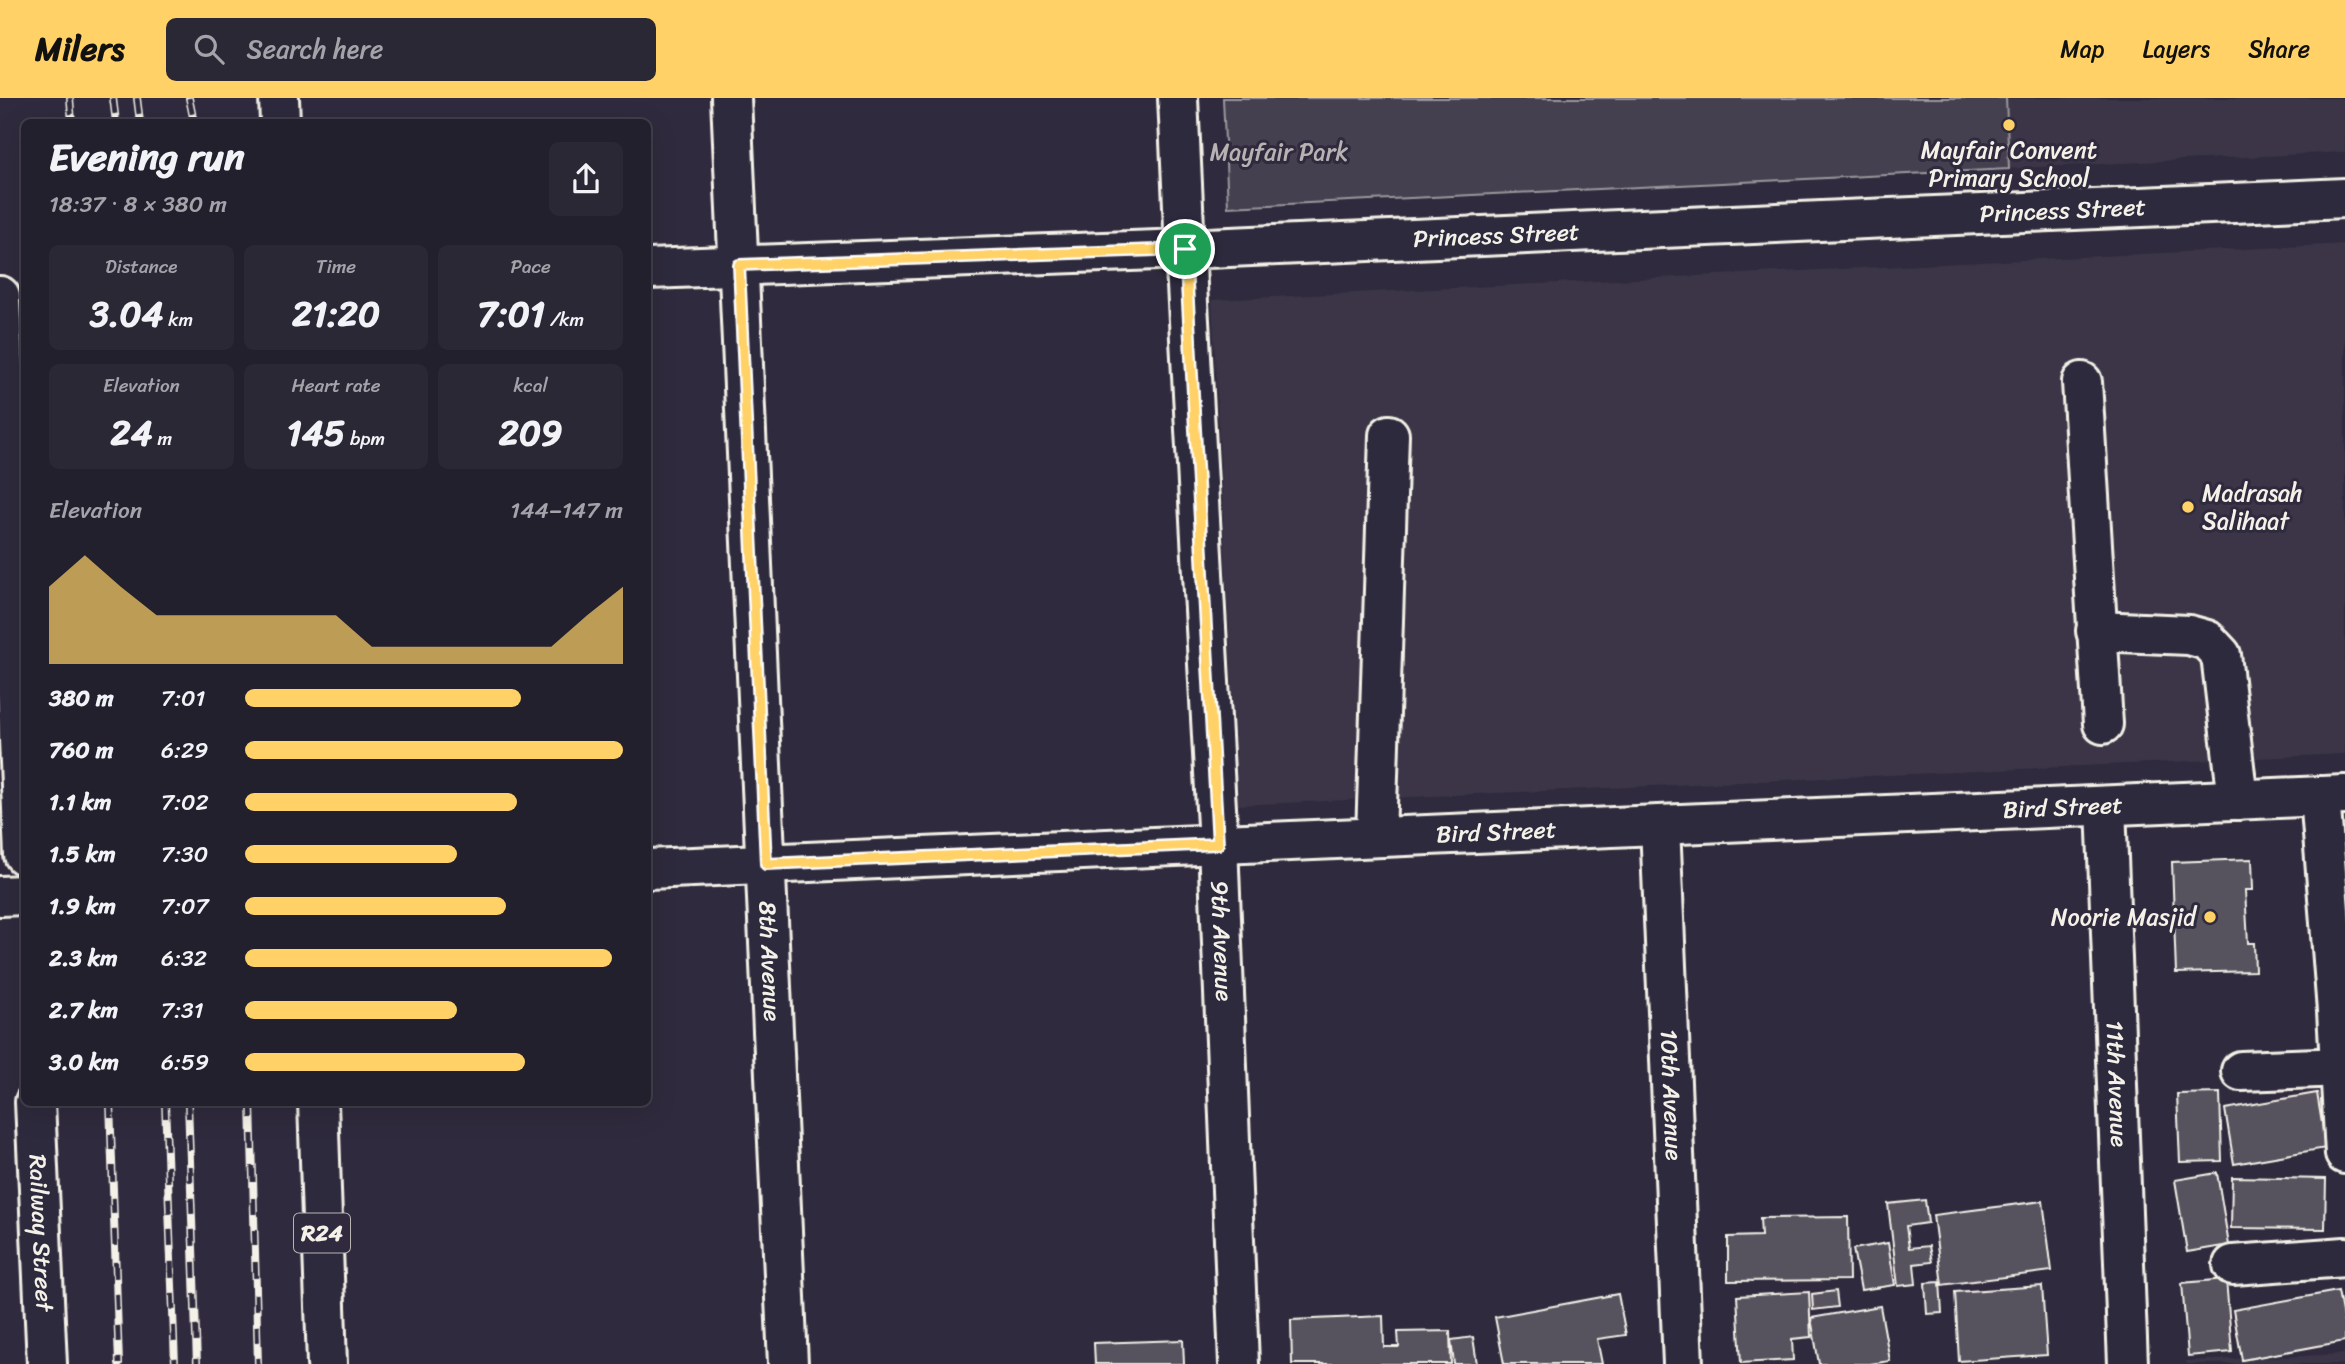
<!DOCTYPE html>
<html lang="en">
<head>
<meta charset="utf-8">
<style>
  :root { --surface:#23202e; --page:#2b2836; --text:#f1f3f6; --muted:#a3a3aa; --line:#403e4a; --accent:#ffd166 }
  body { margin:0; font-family:Sriracha,sans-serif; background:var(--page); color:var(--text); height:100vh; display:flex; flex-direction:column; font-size:26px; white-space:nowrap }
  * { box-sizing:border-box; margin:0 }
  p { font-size:23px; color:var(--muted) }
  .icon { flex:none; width:38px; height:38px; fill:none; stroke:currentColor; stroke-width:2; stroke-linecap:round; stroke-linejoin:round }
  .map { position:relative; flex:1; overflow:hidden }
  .drawer { position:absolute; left:21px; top:21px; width:630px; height:987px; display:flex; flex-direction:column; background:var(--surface); border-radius:10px; box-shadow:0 7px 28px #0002,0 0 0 2px var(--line) }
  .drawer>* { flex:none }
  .pin { position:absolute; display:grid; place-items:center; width:60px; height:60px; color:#fff; margin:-30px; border:4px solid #fff; border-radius:50%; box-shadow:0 2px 7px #0007 }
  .round { display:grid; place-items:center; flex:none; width:74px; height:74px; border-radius:10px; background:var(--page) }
  .headline { display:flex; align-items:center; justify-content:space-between; height:119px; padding:0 28px }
  h1 { font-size:38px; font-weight:700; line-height:52px }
  .metrics { display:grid; grid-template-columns:repeat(3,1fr); gap:10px; height:119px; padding:7px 28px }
  .metrics div { display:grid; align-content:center; border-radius:10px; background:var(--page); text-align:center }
  .metrics b { font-size:35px; font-weight:700 }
  .metrics small { font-size:19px; font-weight:400 }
  .metrics p { font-size:19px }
  .chart { height:196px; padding:14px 28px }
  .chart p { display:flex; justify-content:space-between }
  .chart svg { width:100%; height:126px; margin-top:7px; fill:var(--accent); opacity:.7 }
  ul { padding:0 28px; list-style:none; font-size:23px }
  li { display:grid; grid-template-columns:112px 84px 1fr; align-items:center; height:52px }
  li i { height:18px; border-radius:9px; background:var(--accent) }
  header { display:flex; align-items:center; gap:42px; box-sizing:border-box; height:98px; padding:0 35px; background:var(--accent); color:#111 }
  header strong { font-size:33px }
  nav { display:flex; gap:38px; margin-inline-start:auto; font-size:24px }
  .search { width:490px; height:63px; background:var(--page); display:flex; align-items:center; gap:18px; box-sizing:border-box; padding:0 24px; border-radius:10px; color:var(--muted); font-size:26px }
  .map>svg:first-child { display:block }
</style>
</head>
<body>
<header>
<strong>Milers</strong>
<div class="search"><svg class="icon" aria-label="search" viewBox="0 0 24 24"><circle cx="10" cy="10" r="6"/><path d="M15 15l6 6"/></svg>Search here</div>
<nav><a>Map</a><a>Layers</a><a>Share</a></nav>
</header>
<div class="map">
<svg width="2345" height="1266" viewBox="0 0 2345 1266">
  <rect width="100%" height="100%" fill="#2f2a3d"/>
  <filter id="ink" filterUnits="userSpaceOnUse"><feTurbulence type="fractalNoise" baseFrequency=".0143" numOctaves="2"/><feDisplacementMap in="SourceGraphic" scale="14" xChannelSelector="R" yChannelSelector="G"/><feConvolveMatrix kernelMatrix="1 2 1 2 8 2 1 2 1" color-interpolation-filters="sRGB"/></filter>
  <g filter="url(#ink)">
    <!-- built -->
    <path fill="#3b3647" d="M1672 0H2345V54L1676 87Z
      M2345 146V656L1238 707 1212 202Z
      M2345 1256V1266H2187L2186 1263Z"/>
    <!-- green -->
    <path fill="#454050" stroke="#9c989c" stroke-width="2" d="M1223 0H2006L2009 71 1228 109Z"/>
    <!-- building -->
    <path fill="#56525f" stroke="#f4f1e8" stroke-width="2" d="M2252 761 2253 792H2245L2248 845H2254L2255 873 2176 875 2172 764Z
      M2220 995 2222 1063 2180 1064 2177 996Z
      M2317 995 2326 1050 2234 1066 2225 1011Z
      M2217 1075 2229 1147 2187 1154 2175 1082Z
      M2232 1079 2326 1081 2325 1131 2231 1130Z
      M1925 1102 1928 1125 1906 1128 1909 1150 1929 1148 1932 1164 1914 1166 1916 1186 1898 1188 1888 1106Z
      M2043 1103 2052 1173 1942 1187 1933 1117Z
      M1848 1119 1849 1182 1728 1183V1139L1761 1138 1760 1120Z
      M1888 1145 1895 1187 1861 1192 1853 1151Z
      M2226 1181 2232 1254 2188 1258 2182 1185Z
      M1940 1184 1942 1215 1927 1216 1925 1185Z
      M2042 1188 2047 1257 1959 1263 1955 1194Z
      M1836 1193 1838 1209 1813 1212 1812 1196Z
      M2338 1193 2345 1230V1243L2242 1262 2233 1212Z
      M1809 1194 1811 1239 1792 1241 1793 1262 1741 1265 1737 1198Z
      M1618 1196 1626 1237 1597 1241 1602 1266H1504L1495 1219Z
      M1880 1208 1890 1263 1870 1266H1819L1811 1220Z
      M1383 1218 1384 1249H1399L1398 1234 1450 1233 1451 1266H1292L1291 1222Z
      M1473 1239 1477 1266H1454L1451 1242Z
      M1183 1242 1184 1266H1095L1094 1245Z"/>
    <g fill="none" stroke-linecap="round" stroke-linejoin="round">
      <defs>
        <g id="minor">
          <path id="s1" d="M731 0 788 1266"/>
          <path id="s2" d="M1178 0 1185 151 1218 746 1239 1266"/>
          <path id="s3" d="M648 171 1185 151 2345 100"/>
          <path d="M0 198 24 757"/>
          <path d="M2082 284 2103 626"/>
          <path d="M2096 533 2189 537 2207 542 2221 557 2238 702"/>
          <path d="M2320 698 2337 913 2345 1056"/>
          <path id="s4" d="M2106 708 2128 1266"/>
          <path id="s5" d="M1660 727 1683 1266"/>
          <path d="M1376 739 1389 337"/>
          <path id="s6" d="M648 771 2345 697"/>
          <path d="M0 798 24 797"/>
          <path d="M2241 973 2345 969"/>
          <path id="s7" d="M35 1004 47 1266"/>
          <path d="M2233 1167 2345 1159"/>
        </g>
        <path id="major" d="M279 0 280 24
          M318 1004 327 1266"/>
      </defs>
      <!-- minor casing -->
      <use href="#minor" stroke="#f4f1e8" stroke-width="44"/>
      <!-- major casing -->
      <use href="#major" stroke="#f4f1e8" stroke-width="44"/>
      <!-- minor -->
      <use href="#minor" stroke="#2f2a3d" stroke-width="38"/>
      <!-- major -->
      <use href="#major" stroke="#2f2a3d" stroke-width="38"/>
      <defs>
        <path id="rail" d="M70 0 72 24
          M113 0 116 24
          M137 0 140 24
          M189 0 194 24
          M110 1004 119 1266
          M165 1004 175 1266
          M188 1004 197 1266
          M251 1004 258 1266"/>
      </defs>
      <!-- rail casing -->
      <use href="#rail" stroke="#f4f1e8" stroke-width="8"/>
      <!-- rail -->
      <use href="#rail" stroke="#2f2a3d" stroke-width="5" stroke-dasharray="16" stroke-linecap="butt"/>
    </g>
  </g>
  <g fill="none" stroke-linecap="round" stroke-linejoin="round" filter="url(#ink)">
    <defs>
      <path id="route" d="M1185 151 1218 746 766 766 739 167Z"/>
    </defs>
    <!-- route casing -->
    <use href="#route" stroke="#fff" stroke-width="14"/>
    <!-- route -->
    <use href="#route" stroke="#ffd166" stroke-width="9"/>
  </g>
  <!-- markers -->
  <g fill="#ffd166" stroke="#2f2a3d" stroke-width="2.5">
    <circle cx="2009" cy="27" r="7"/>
    <circle cx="2188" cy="409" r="7"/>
    <circle cx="2210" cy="819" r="7"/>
  </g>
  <g text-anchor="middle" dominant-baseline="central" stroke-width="6" stroke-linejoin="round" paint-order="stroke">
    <!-- shield labels -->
    <rect fill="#2f2a3d" stroke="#b9b5b5" stroke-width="2" x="294" y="1115.5" width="56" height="39" rx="5"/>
    <g font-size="23" font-weight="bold" fill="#f4f1e8">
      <text x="322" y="1135">R24</text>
    </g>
    <!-- poi labels -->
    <g font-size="24" fill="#f4f1e8" stroke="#2f2a3d">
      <text x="2009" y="52">Mayfair Convent<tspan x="2009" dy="28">Primary School</tspan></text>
      <text x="2202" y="395" text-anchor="start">Madrasah<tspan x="2202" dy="28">Salihaat</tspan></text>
      <text x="2196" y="819" text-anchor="end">Noorie Masjid</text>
    </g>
    <!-- park labels -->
    <g font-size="24" fill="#b7b3b3" stroke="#2f2a3d">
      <text x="1279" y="54">Mayfair Park</text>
    </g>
    <!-- street labels -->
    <g font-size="24" fill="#f4f1e8" stroke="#2f2a3d">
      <text stroke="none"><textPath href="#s3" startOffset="1416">Princess Street</textPath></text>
      <text stroke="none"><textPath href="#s3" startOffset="849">Princess Street</textPath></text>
      <text stroke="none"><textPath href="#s6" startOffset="1416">Bird Street</textPath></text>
      <text stroke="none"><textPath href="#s6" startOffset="849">Bird Street</textPath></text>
      <text stroke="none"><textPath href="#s2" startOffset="844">9th Avenue</textPath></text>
      <text stroke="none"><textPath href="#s1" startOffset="864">8th Avenue</textPath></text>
      <text stroke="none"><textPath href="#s4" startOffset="278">11th Avenue</textPath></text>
      <text stroke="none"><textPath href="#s5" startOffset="270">10th Avenue</textPath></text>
      <text stroke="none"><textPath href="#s7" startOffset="131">Railway Street</textPath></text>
    </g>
  </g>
</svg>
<div class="pin" style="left:1185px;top:151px;background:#1e9e55"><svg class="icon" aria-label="arrive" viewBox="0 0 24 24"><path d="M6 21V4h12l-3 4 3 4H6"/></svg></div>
<section class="drawer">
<div class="headline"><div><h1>Evening run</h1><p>18:37 · 8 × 380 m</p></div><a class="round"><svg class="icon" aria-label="share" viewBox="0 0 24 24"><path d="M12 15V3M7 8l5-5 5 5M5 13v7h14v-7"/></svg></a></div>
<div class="metrics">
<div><p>Distance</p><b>3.04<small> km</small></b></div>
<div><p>Time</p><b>21:20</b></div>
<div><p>Pace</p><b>7:01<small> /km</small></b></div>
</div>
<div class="metrics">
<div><p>Elevation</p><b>24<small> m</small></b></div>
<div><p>Heart rate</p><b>145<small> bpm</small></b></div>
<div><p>kcal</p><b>209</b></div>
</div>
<div class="chart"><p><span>Elevation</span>144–147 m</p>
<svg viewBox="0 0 160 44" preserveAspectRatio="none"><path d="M0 44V17L10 6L20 17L30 27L40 27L50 27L60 27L70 27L80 27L90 38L100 38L110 38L120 38L130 38L140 38L150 27L160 17V44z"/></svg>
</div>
<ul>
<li><b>380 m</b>7:01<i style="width:73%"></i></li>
<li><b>760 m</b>6:29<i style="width:100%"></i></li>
<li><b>1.1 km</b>7:02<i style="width:72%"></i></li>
<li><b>1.5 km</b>7:30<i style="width:56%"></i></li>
<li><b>1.9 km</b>7:07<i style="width:69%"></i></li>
<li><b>2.3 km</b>6:32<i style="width:97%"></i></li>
<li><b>2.7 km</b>7:31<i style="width:56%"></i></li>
<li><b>3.0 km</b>6:59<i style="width:74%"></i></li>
</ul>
</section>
</div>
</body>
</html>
